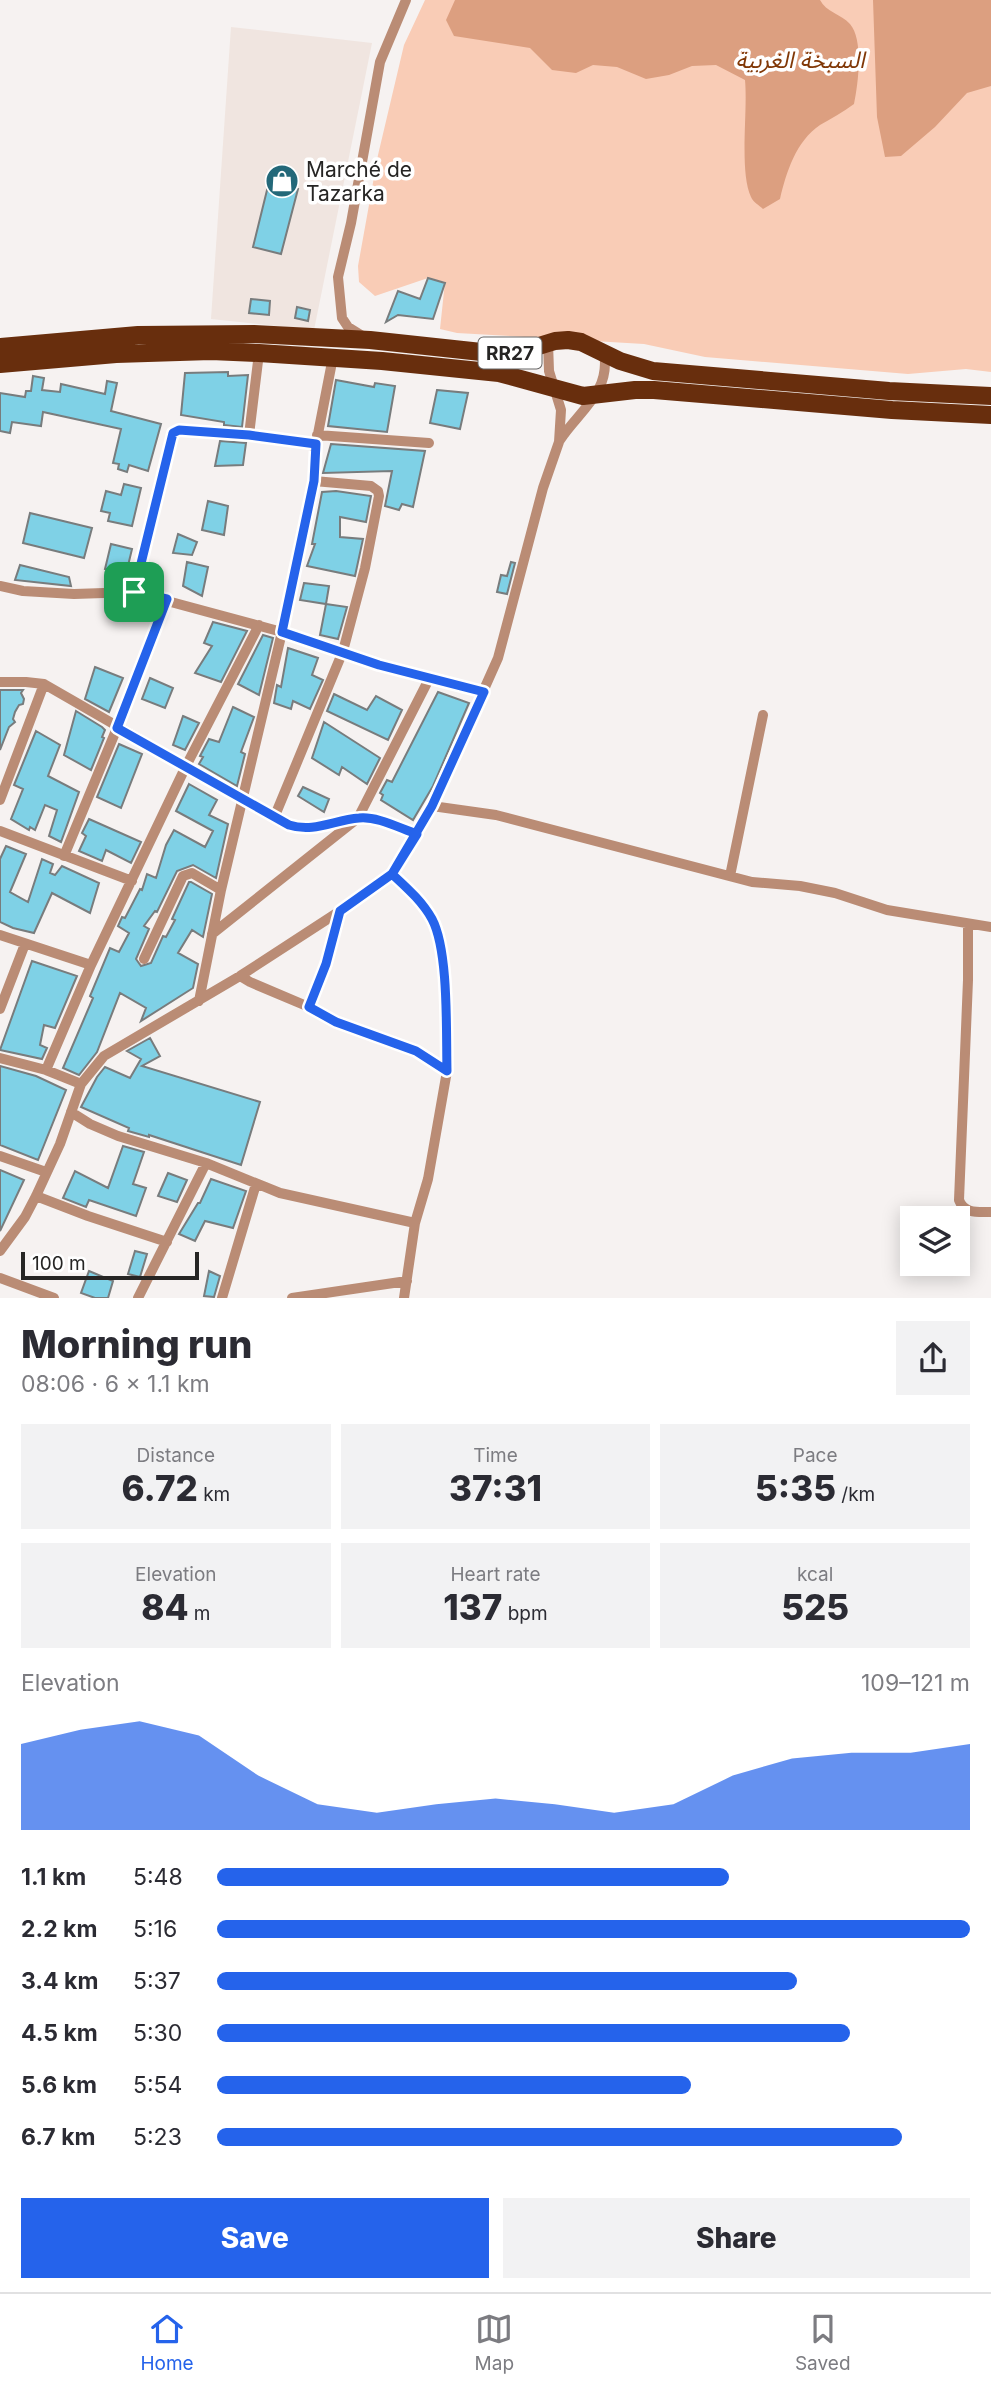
<!DOCTYPE html>
<html lang="en">
<head>
<meta charset="utf-8">
<style>
  :root { --surface:#fff; --page:#f2f2f3; --text:#2b2b33; --muted:#7c7c81; --line:#e1e1e2; --accent:#2563eb }
  body { margin:0; font-family:Inter,"Noto Sans Arabic",sans-serif; background:var(--page); color:var(--text); height:100vh; display:flex; flex-direction:column; font-size:26px; white-space:nowrap }
  * { box-sizing:border-box; margin:0 }
  p { font-size:23px; color:var(--muted) }
  .icon { flex:none; width:38px; height:38px; fill:none; stroke:currentColor; stroke-width:2; stroke-linecap:round; stroke-linejoin:round }
  .map { position:relative; height:1298px; overflow:hidden }
  .details { display:flex; flex-direction:column; background:var(--surface); flex:1 }
  .details>* { flex:none }
  .buttons { position:absolute; left:900px; top:1206px; display:grid; gap:14px }
  .buttons a { display:grid; place-items:center; width:70px; height:70px; border-radius:0px; background:var(--surface); box-shadow:0 4px 18px #0003; font-size:35px }
  .scale { position:absolute; left:21px; bottom:18px; width:178px; box-sizing:border-box; padding-left:7px; border:4px solid #262524; border-top:0; font-size:19px; line-height:24px; white-space:nowrap; color:#262524; -webkit-text-stroke:5px #fff; paint-order:stroke }
  .pin { position:absolute; display:grid; place-items:center; width:60px; height:60px; color:#fff; margin:-30px; border-radius:14px; box-shadow:0 4px 10px #0006 }
  .round { display:grid; place-items:center; flex:none; width:74px; height:74px; border-radius:0px; background:var(--page) }
  .headline { display:flex; align-items:center; justify-content:space-between; height:119px; padding:0 21px }
  h1 { font-size:38px; font-weight:800; line-height:52px }
  .figures { display:grid; grid-template-columns:repeat(3,1fr); gap:10px; height:119px; padding:7px 21px }
  .figures div { display:grid; align-content:center; border-radius:0px; background:var(--page); text-align:center }
  .figures b { font-size:35px; font-weight:800 }
  .figures small { font-size:19px; font-weight:400 }
  .figures p { font-size:19px }
  .chart { height:196px; padding:14px 21px }
  .chart p { display:flex; justify-content:space-between }
  .chart svg { width:100%; height:126px; margin-top:7px; fill:var(--accent); opacity:.7 }
  .button { display:flex; gap:14px; margin-top:auto; padding:14px 21px }
  .button a { flex:1; height:80px; border-radius:0px; background:var(--accent); color:#fff; font-size:28px; font-weight:800; line-height:80px; text-align:center }
  .button a+a { background:var(--page); color:var(--text) }
  ul { padding:0 21px; list-style:none; font-size:23px }
  li { display:grid; grid-template-columns:112px 84px 1fr; align-items:center; height:52px }
  li i { height:18px; border-radius:9px; background:var(--accent) }
  .tabs { display:flex; justify-content:space-around; align-items:center; height:98px; border-top:2px solid var(--line); background:var(--surface); font-size:19px; color:var(--muted) }
  .tabs a { display:grid; justify-items:center; gap:4px }
  .tabs .current { color:var(--accent) }
  .map>svg:first-child { display:block }
</style>
</head>
<body>
<div class="map">
<svg width="991" height="1298" viewBox="0 0 991 1298">
  <rect width="100%" height="100%" fill="#f6f2f1"/>
  <!-- built -->
  <path fill="#f0e5e0" d="M231 27 372 43 314 330 211 319Z"/>
  <!-- green -->
  <path fill="#f9ccb6" d="M425 0H991V372L966 369 908 374 705 357 644 344 457 333 440 329 445 282 428 278 375 296 359 282 358 266 378 155 404 45Z"/>
  <!-- water -->
  <path fill="#dc9f80" d="M455 0H820C826 12 841 14 850 24 864 40 858 85 854 104 843 112 832 118 820 125 796 141 786 173 780 199L763 209C759 205 753 202 751 197 739 171 748 112 745 80L716 65 692 66 669 75 646 79 617 67 593 65 576 73 552 70 530 48 454 36 446 20Z
    M873 0H991V86L967 93 935 127 901 156 885 157 877 117Z"/>
  <!-- building -->
  <path fill="#7fd1e6" stroke="#787c7d" stroke-width="2" d="M269 182 298 189 281 254 253 247Z
    M428 278 445 283 433 319 398 315 386 322 398 291 420 299Z
    M251 299 270 301 269 315 249 313Z
    M297 307 310 310 308 321 295 318Z
    M228 372V376L248 375 242 427 224 425V422L181 415 185 373Z
    M33 376 44 378 42 390 60 392 61 384 105 394 107 381 117 383 111 411 161 424 148 471 129 465 127 472 118 469 119 464 113 463 121 429 43 412 41 426 12 422 10 433 0 431V393L25 397 26 391H31Z
    M336 380 374 387 375 383 395 386 387 432 328 426Z
    M437 390 468 393 460 429 430 423Z
    M220 441 246 443 243 465 215 466Z
    M331 444 425 451 413 507 402 504 399 510 385 506 392 471 323 473Z
    M124 484 141 488 132 526 108 521 110 513 101 511 106 491 121 495Z
    M336 491 371 496 366 522 340 517V537L363 539 355 576 307 566 315 544H312L322 492Z
    M208 501 228 506 224 535 202 530Z
    M30 513 92 528 84 558 23 543Z
    M178 534 197 542 192 555 173 553Z
    M111 544 132 549 126 574 105 569Z
    M187 562 208 567 202 596 183 586Z
    M511 562 515 563 507 594 497 592 501 575 507 576Z
    M20 565 69 577 71 586 15 580Z
    M304 583 329 586 326 604 300 600Z
    M326 604 347 607 338 639 320 635Z
    M213 622 247 631 221 682 195 673 212 646 204 643Z
    M263 635 273 638 259 695 238 684Z
    M288 648 318 658 312 675 323 680 310 709 293 701 291 709 274 703 277 685 281 687Z
    M95 667 123 678 109 712 85 699Z
    M150 678 173 688 165 708 142 699Z
    M0 690H23L21 693 24 699 23 704 19 705 15 712 13 719 15 722 9 727 0 750Z
    M438 692 469 703 433 786 413 820 381 800 383 795 380 793 387 780 392 782Z
    M334 694 367 710 376 696 402 710 388 740 327 711Z
    M233 707 254 717 241 752 245 754 237 786 199 764 203 757 200 756 209 739 219 742Z
    M76 711 102 727 105 730 102 737 104 738 91 770 64 755Z
    M183 716 199 723 185 750 173 745Z
    M324 722 380 758 367 784 342 767 339 775 312 758Z
    M36 731 60 745 48 776 79 792 61 842 49 836 57 810 45 805 35 830 30 827 29 830 11 819 23 789 14 785Z
    M119 744 142 754 121 808 97 797Z
    M189 784 217 800 209 815 228 824 216 878 193 865 177 871 157 912 155 911 144 926 149 929 136 959 141 966 151 963 163 936 166 937 175 920 172 919 189 882H191L212 894 203 937 192 930 178 953 198 964 193 988 141 1021 146 1008 120 993 97 1052 79 1075 63 1068 93 998 90 996 110 948 119 952 129 933 118 926 122 917 125 918 140 889 142 890 147 874 156 878 166 845 174 830 205 847 213 831 176 811Z
    M303 787 329 799 324 812 298 796Z
    M89 819 141 842 131 863 106 850 102 861 79 851 86 836 82 833Z
    M6 846 26 854 10 892 28 902 42 859 53 864 50 873 55 875 62 866 99 883 90 913 52 893 34 933 13 928 0 922V859Z
    M32 961 77 976 55 1028 44 1025 40 1045 47 1048 42 1059 0 1050Z
    M150 1038 160 1056 142 1066 260 1102 241 1165 149 1135V1137L128 1131 129 1128 81 1107 97 1077 105 1067 130 1078 141 1059 127 1051Z
    M0 1066 36 1076 66 1090 38 1160 0 1145Z
    M123 1146 144 1152 133 1184 146 1188 136 1216 89 1200 86 1207 63 1198 75 1171 108 1188Z
    M0 1170 24 1180 0 1231Z
    M168 1173 187 1180 177 1202 158 1196Z
    M211 1179 246 1191 233 1228 205 1221 195 1241 179 1234 198 1203H200Z
    M135 1251 147 1254 140 1277 128 1274Z
    M89 1271 113 1281 108 1298H95L81 1293Z
    M209 1271 220 1276 214 1297 204 1296Z"/>
  <g fill="none" stroke-linecap="round" stroke-linejoin="round">
    <!-- minor -->
    <path stroke="#ba8c75" stroke-width="10" d="M364 337 348 327 342 318 338 277 351 223 380 62 406 0
      M249 435 259 353
      M317 435 429 443
      M560 440C579 411 611 392 604 353
      M0 586 23 591 74 594 134 592 282 632 379 665 484 692
      M134 592 173 433 179 430 249 435 316 444
      M0 682H26L44 684 289 825C314 833 334 820 359 818 377 816 399 828 417 834
      M0 800 44 684
      M432 806 496 815 752 882 800 886 835 893 887 910 991 927
      M274 818 343 651 365 568 379 496 378 491 371 486 314 481
      M0 831 132 881
      M64 856 117 728 167 599
      M392 874C407 888 422 901 431 919 449 951 446 1032 447 1071
      M730 876 763 715
      M968 924V980L959 1200C964 1214 978 1212 991 1212
      M212 934 358 818 430 677
      M0 935 91 965
      M144 959 183 876 192 873 221 890
      M240 976 250 982 309 1007 336 1022 416 1051 447 1071 428 1179 415 1223 404 1298
      M199 1001 221 890 282 632 314 481 316 444 333 357
      M309 1007 326 964 340 911
      M0 1009 25 944
      M0 1058 46 1070 81 1084
      M46 1070 91 965 186 766 259 625
      M71 1112 90 1124 118 1136 206 1163 280 1193 415 1223
      M0 1156 46 1172
      M36 1196 88 1216 167 1242
      M0 1251 25 1217 36 1196 60 1144 81 1084 104 1056 240 976 340 911 392 874 404 856 432 806 498 658 543 488 559 442 561 410 549 371 548 343
      M0 1278 54 1298
      M138 1298 206 1163
      M222 1298 256 1184
      M292 1298 407 1281"/>
    <!-- trunk -->
    <path stroke="#682e0d" stroke-width="18" d="M0 347 138 335 254 334 370 340 500 354 529 349 555 341 568 340 581 342 620 361 653 371 889 391 991 396
      M0 364 116 354 211 351 259 353 382 361 499 373 583 396 635 390H654L892 410 991 415"/>
  </g>
  <g fill="none" stroke-linecap="round" stroke-linejoin="round">
    <defs>
      <path id="route" d="M134 592 167 599 117 728 289 825C314 833 334 820 359 818 377 816 399 828 417 834L392 874C407 888 422 901 432 919 449 951 446 1032 447 1071L416 1051 336 1022 309 1007 326 964 340 911 392 874 432 806 484 692 379 665 282 632 314 481 316 444 249 435 179 430 173 433 134 592"/>
    </defs>
    <!-- route casing -->
    <use href="#route" stroke="#fff" stroke-width="14"/>
    <!-- route -->
    <use href="#route" stroke="#2563eb" stroke-width="9"/>
  </g>
  <!-- icons -->
  <defs>
    <symbol id="shop-disc" viewBox="-11 -11 22 22"><circle r="9.5" fill="#236879" stroke="#fff"/><path d="M-5-2.5h2.3a2.7 3.5 0 0 1 5.4 0H5L5.5 6h-11ZM-1.5-2.5h3a1.5 2.3 0 0 0-3 0Z" fill="#fff"/></symbol>
  </defs>
  <g fill-rule="evenodd">
    <use href="#shop-disc" x="263" y="162" width="38" height="38"/>
  </g>
  <g text-anchor="middle" dominant-baseline="central" stroke-width="7" stroke-linejoin="round" paint-order="stroke">
    <!-- shield labels -->
    <rect fill="#fff" stroke="#676666" stroke-width="2" x="478.5" y="337.5" width="63" height="31" rx="5"/>
    <g font-size="19" font-weight="bold" fill="#262524">
      <text x="510" y="353">RR27</text>
    </g>
    <!-- poi labels -->
    <g font-size="21" fill="#262524" stroke="#fff" text-anchor="start">
      <text x="306" y="169">Marché de<tspan x="306" dy="24">Tazarka</tspan></text>
    </g>
    <!-- water labels -->
    <g font-size="23" font-style="italic" fill="#813807" stroke="#fff">
      <text x="800" y="60">السبخة الغربية</text>
    </g>
  </g>
</svg>
<div class="buttons">
<a><svg class="icon" aria-label="layers" viewBox="0 0 24 24"><path d="M12 4l9 5-9 5-9-5zM3 14l9 5 9-5"/></svg></a>
</div>
<div class="scale">100 m</div>
<div class="pin" style="left:134px;top:592px;background:#1e9e55"><svg class="icon" aria-label="arrive" viewBox="0 0 24 24"><path d="M6 21V4h12l-3 4 3 4H6"/></svg></div>
</div>
<section class="details">
<div class="headline"><div><h1>Morning run</h1><p>08:06 · 6 × 1.1 km</p></div><a class="round"><svg class="icon" aria-label="share" viewBox="0 0 24 24"><path d="M12 15V3M7 8l5-5 5 5M5 13v7h14v-7"/></svg></a></div>
<div class="figures">
<div><p>Distance</p><b>6.72<small> km</small></b></div>
<div><p>Time</p><b>37:31</b></div>
<div><p>Pace</p><b>5:35<small> /km</small></b></div>
</div>
<div class="figures">
<div><p>Elevation</p><b>84<small> m</small></b></div>
<div><p>Heart rate</p><b>137<small> bpm</small></b></div>
<div><p>kcal</p><b>525</b></div>
</div>
<div class="chart"><p><span>Elevation</span>109–121 m</p>
<svg viewBox="0 0 160 44" preserveAspectRatio="none"><path d="M0 44V14L10 9L20 6L30 11L40 25L50 35L60 38L70 35L80 33L90 35L100 38L110 35L120 25L130 19L140 17L150 17L160 14V44z"/></svg>
</div>
<ul>
<li><b>1.1 km</b>5:48<i style="width:68%"></i></li>
<li><b>2.2 km</b>5:16<i style="width:100%"></i></li>
<li><b>3.4 km</b>5:37<i style="width:77%"></i></li>
<li><b>4.5 km</b>5:30<i style="width:84%"></i></li>
<li><b>5.6 km</b>5:54<i style="width:63%"></i></li>
<li><b>6.7 km</b>5:23<i style="width:91%"></i></li>
</ul>
<div class="button"><a>Save</a><a>Share</a></div>
</section>
<nav class="tabs">
<a class="current"><svg class="icon" aria-label="home" viewBox="0 0 24 24"><path d="M3 11l9-7 9 7M6 9v11h12V9"/></svg>Home</a>
<a><svg class="icon" aria-label="map" viewBox="0 0 24 24"><path d="M3 6l6-2 6 2 6-2v14l-6 2-6-2-6 2zM9 4v14M15 6v14"/></svg>Map</a>
<a><svg class="icon" aria-label="saved" viewBox="0 0 24 24"><path d="M7 4h10v16l-5-4-5 4z"/></svg>Saved</a>
</nav>
</body>
</html>
